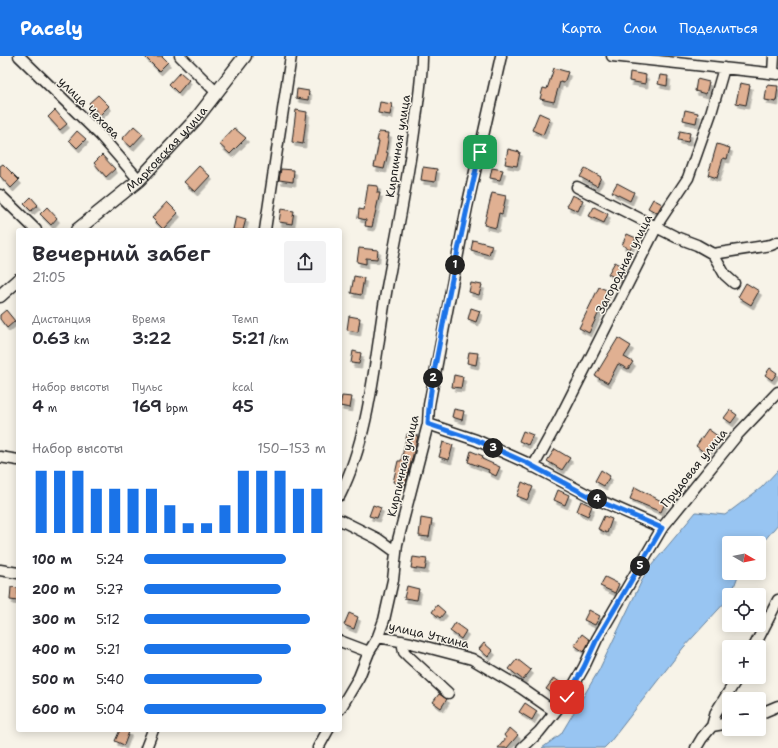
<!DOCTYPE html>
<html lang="ru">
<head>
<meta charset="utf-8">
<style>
  :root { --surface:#fff; --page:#f2f2f3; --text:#2b2b33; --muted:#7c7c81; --accent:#1a73e8 }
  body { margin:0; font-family:"Shantell Sans",sans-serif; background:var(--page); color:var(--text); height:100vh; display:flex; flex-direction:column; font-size:15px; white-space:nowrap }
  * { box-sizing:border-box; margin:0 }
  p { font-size:13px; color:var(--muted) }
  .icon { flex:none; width:22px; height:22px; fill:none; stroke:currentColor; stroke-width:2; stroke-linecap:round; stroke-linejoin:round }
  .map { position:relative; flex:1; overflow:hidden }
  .drawer { position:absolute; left:16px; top:172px; width:326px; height:504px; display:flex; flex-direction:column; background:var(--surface); border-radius:4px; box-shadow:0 2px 10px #0003 }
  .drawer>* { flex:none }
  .needle { width:26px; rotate:99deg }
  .controls { position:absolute; left:722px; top:480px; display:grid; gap:8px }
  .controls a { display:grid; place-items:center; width:44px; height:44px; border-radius:4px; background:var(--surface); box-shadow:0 2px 10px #0003; font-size:20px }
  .pin { position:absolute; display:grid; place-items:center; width:34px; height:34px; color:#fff; margin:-17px; border-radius:8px; box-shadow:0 2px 6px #0006 }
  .km { position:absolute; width:20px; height:20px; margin:-10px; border-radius:50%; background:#222; color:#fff; font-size:11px; line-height:20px; text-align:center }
  .round { display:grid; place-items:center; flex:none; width:42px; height:42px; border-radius:4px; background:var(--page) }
  .headline { display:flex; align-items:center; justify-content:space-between; height:68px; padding:0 16px }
  h1 { font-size:22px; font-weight:600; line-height:30px }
  .stats { display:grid; grid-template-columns:repeat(3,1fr); gap:6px; height:68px; padding:4px 16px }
  .stats div { display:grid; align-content:center }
  .stats b { font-size:17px; font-weight:600 }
  .stats small { font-size:11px; font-weight:400 }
  .stats p { font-size:11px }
  .chart { height:112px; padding:8px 16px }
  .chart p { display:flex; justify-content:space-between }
  .chart svg { width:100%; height:72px; margin-top:4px; stroke:var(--accent); stroke-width:6 }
  ul { padding:0 16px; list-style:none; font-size:13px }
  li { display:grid; grid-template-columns:64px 48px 1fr; align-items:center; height:30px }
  li i { height:10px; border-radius:5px; background:var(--accent) }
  header { display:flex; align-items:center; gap:24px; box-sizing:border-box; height:56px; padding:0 20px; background:var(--accent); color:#fff }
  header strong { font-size:19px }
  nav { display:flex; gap:22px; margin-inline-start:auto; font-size:14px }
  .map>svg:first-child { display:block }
</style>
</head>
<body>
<header>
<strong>Pacely</strong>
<nav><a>Карта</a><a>Слои</a><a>Поделиться</a></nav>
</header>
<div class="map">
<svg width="778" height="692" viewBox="0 0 778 692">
  <defs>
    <filter id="shadow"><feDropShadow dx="2.5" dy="4" stdDeviation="0" flood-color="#0004"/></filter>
  </defs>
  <rect width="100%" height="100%" fill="#f7f3e8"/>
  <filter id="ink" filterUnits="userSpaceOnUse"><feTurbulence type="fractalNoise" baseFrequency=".025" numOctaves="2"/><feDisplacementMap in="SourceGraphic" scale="8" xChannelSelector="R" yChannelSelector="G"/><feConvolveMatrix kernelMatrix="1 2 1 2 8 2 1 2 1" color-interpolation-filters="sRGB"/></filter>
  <g filter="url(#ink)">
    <!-- water -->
    <path fill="#98c5f2" stroke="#66819c" d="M778 414V468L759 491V487H729V517H739L731 539H729V542L683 592 610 686 604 692H542L561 678 599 614 646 516 696 456 725 459 761 432Z"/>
    <!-- building -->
    <path fill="#e0b092" stroke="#1c1c1c" filter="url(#shadow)" d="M144 0H162L168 6 159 15Z
      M554 12 568 16 564 27 560 26 554 46 540 43 543 32 547 33Z
      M180 16 189 24 178 37 169 28Z
      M630 16 646 19 645 28 629 25Z
      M660 19 668 20 667 30 658 28Z
      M697 23 709 26 706 38 695 35Z
      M740 27 750 29 746 49 736 47Z
      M767 29 778 30 776 46 765 44Z
      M297 33 309 35 308 44 296 42Z
      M98 39 109 50 100 59 89 47Z
      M380 46 392 48 390 59 378 57Z
      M55 54 67 68 60 74 48 61Z
      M296 54 307 56 303 88 292 86Z
      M685 54 698 57 696 67 683 64Z
      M539 57 550 62 543 79 532 74Z
      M134 70 143 78 131 91 122 83Z
      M234 72 246 82 230 98 219 88Z
      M77 75 86 83 77 92 69 84Z
      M680 75 690 77 688 86 678 84Z
      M379 76 389 77 386 96 388 97 384 113 374 111 379 85H377Z
      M717 88 730 92 727 103 723 102 717 122 708 119Z
      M508 93 520 96 517 110 505 108Z
      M102 99 115 113 106 121 94 107Z
      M3 108 19 124 11 132 0 120V110Z
      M199 110 210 120 195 136 184 126Z
      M423 111 437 113 435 126 421 124Z
      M492 112 503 114 500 124 490 122Z
      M585 112 601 121 597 130 580 121Z
      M281 113 294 114 293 126 279 124Z
      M617 127 634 136 630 145 612 136Z
      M368 129 378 130 377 137H380L372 171 365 170 366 164 358 162 359 153 364 154Z
      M492 137 506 140 502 158 499 157 496 172 484 169Z
      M572 139 583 144 578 155 567 150Z
      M31 141 38 149 31 155 24 148Z
      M653 143 662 148 657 157 648 152Z
      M167 146 178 157 163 173 152 162Z
      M47 151 57 162 51 169 40 158Z
      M594 151 608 158 604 167 589 160Z
      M281 153 294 155 292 168 279 166Z
      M236 160 246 163 243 174H233Z
      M627 178 636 182 630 193 622 189Z
      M473 184 492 189 489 199 471 194Z
      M359 192 378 194 377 203 366 202V208L357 206Z
      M615 206 626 212 620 224 608 218Z
      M354 220 364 222 361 239 351 237Z
      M471 227 482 229 479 239 469 236Z
      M746 227 759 235 751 249 738 241Z
      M599 231 609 235 589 277 579 272Z
      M471 252 480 255 476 266 468 263Z
      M6 254 15 265 7 272 0 263V259Z
      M349 260 360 262 358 276 347 274Z
      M618 282 631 290 624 301 633 306 628 313 618 308 608 327 595 320Z
      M353 295 361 297 359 308 351 307Z
      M469 296 478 297 476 309 467 307Z
      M770 312 777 317 772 324 765 319Z
      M454 319 463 321 461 332 452 331Z
      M342 340 352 341 350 352 340 350Z
      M454 353 464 355 462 364 452 361Z
      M730 354 737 359 731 367 724 362Z
      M708 373 719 381 706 398 696 390Z
      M523 375 533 379 528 389 519 385Z
      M407 378 418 380 405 429 393 426 398 405H401Z
      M443 386 453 389 449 404 439 401Z
      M555 393 570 402 562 414 547 405Z
      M471 395 483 400 482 403 500 411 496 420 488 416 489 414 468 406Z
      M601 414 610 420 604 430 595 425Z
      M522 426 533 431 527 444 517 440Z
      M635 431 665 447 661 456 630 443Z
      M558 434 569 439 565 449 554 444Z
      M581 445 592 450 588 460 577 455Z
      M373 449 381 452 377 462 369 460Z
      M604 460 612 463 607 477 598 473Z
      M421 462 432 464 429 481 419 480Z
      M413 501 427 503 425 514 411 512Z
      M605 521 619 528 615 537 600 530Z
      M407 530 419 533 417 544 404 542Z
      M11 531 18 532V545L10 544Z
      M437 549 445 556 440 562 432 556Z
      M589 554 600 560 595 569 584 564Z
      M349 557 358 561 354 573 344 569Z
      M455 567 466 575 461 583 450 575Z
      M582 578 590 584 584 596 574 589Z
      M484 587 493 595 488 601 479 593Z
      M517 603 531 614 523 624 509 613Z
      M554 622 564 629 556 640 546 633Z
      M439 638 447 643 441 652 433 646Z
      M525 647 537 655 532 664 519 656Z
      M510 672 518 679 507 692H498L506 682 504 679Z
      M120 674H124L129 676 124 689 115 685Z"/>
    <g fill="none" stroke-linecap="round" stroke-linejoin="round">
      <defs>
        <path id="minor" d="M19 0 100 79 139 124
          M180 0 216 36
          M612 0 778 18
          M773 17 774 0
          M577 131 676 181 697 189 713 198 725 219 734 227
          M0 139 36 174
          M265 174 291 0
          M713 198 771 189 778 186
          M428 368 476 384 527 407 592 441 662 472
          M0 401 18 404
          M533 411 560 362 660 164 688 122 711 57 724 12
          M340 439C371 377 375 299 387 231 397 177 408 123 415 69 418 47 422 23 422 0
          M340 464 378 483 396 496
          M0 514 18 517
          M378 581 411 587 472 603 521 632 554 655
          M340 585 369 596
          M402 585 404 596 408 600 448 637
          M754 591 778 544
          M340 653 359 621 369 596 377 583 384 564 393 524 397 488 428 368 429 349 467 151 501 0
          M759 658 778 650
          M712 670 716 656 738 621
          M146 692 153 674
          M318 692 328 674
          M522 692 539 676 567 641 584 611 597 583 662 472 738 378 778 336
          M696 692 702 682 712 670 729 667"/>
        <g id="major">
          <path id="s1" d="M77 174 139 124 196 63 245 0"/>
          <path d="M0 240 18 224"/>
        </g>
      </defs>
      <!-- minor casing -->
      <use href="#minor" stroke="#1c1c1c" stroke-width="13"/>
      <!-- major casing -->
      <use href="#major" stroke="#1c1c1c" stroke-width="15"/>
      <!-- minor -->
      <use href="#minor" stroke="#f7f3e8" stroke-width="10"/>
      <!-- major -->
      <use href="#major" stroke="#f7f3e8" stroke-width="12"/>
    </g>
  </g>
  <g fill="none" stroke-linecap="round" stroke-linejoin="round" filter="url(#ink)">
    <defs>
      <path id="route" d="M480 96C467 151 455 207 444 263 438 298 429 333 428 368L476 384 527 407 592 442 662 472 597 583 584 611 567 641"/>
    </defs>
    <!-- route casing -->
    <use href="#route" stroke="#fff" stroke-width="8"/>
    <!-- route -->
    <use href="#route" stroke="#1a73e8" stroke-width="5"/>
  </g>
  <g text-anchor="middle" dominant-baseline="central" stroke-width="3" stroke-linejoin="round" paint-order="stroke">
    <!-- street labels -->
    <g font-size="12" fill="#1c1c1c" stroke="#f7f3e8">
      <text transform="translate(89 52) rotate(45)">улица Чехова</text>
      <text transform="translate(398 90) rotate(-81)">Кирпичная улица</text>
      <text stroke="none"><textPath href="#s1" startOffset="121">Марковская улица</textPath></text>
      <text transform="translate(624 208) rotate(-63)">Загородная улица</text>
      <text transform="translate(403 410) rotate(-77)">Кирпичная улица</text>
      <text transform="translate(694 412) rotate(-51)">Прудовая улица</text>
      <text transform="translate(429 579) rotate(13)">улица Уткина</text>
    </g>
  </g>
</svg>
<div class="controls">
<a><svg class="needle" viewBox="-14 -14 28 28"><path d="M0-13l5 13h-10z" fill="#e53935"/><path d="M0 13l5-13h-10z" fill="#7c7c81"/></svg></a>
<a><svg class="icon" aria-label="locate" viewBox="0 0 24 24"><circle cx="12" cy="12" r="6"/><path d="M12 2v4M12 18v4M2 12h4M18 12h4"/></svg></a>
<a>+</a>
<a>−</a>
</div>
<div class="pin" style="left:480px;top:96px;background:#1e9e55"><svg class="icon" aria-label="arrive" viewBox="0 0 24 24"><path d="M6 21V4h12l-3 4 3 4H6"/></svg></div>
<div class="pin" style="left:567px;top:641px;background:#d93025"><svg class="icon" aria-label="check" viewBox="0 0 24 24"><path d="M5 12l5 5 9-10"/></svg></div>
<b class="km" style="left:455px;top:209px">1</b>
<b class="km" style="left:433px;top:322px">2</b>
<b class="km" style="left:493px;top:392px">3</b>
<b class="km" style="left:597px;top:443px">4</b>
<b class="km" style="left:640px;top:510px">5</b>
<section class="drawer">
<div class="headline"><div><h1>Вечерний забег</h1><p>21:05</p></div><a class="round"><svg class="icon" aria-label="share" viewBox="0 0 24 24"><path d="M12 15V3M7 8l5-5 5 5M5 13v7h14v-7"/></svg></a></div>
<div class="stats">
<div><p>Дистанция</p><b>0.63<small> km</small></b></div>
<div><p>Время</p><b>3:22</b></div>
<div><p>Темп</p><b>5:21<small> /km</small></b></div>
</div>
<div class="stats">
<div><p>Набор высоты</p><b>4<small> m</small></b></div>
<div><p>Пульс</p><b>169<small> bpm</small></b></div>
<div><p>kcal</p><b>45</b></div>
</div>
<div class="chart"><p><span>Набор высоты</span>150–153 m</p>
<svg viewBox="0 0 160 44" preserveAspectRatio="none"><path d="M5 44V6M15 44V6M25 44V6M35 44V17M45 44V17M55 44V17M65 44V17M75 44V27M85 44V38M95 44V38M105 44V27M115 44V6M125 44V6M135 44V6M145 44V17M155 44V17"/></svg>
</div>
<ul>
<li><b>100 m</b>5:24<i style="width:78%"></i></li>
<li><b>200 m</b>5:27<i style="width:75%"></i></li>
<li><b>300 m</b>5:12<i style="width:91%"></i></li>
<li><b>400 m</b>5:21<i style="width:81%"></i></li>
<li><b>500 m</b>5:40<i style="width:65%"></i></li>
<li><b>600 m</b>5:04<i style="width:100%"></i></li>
</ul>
</section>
</div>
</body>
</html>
